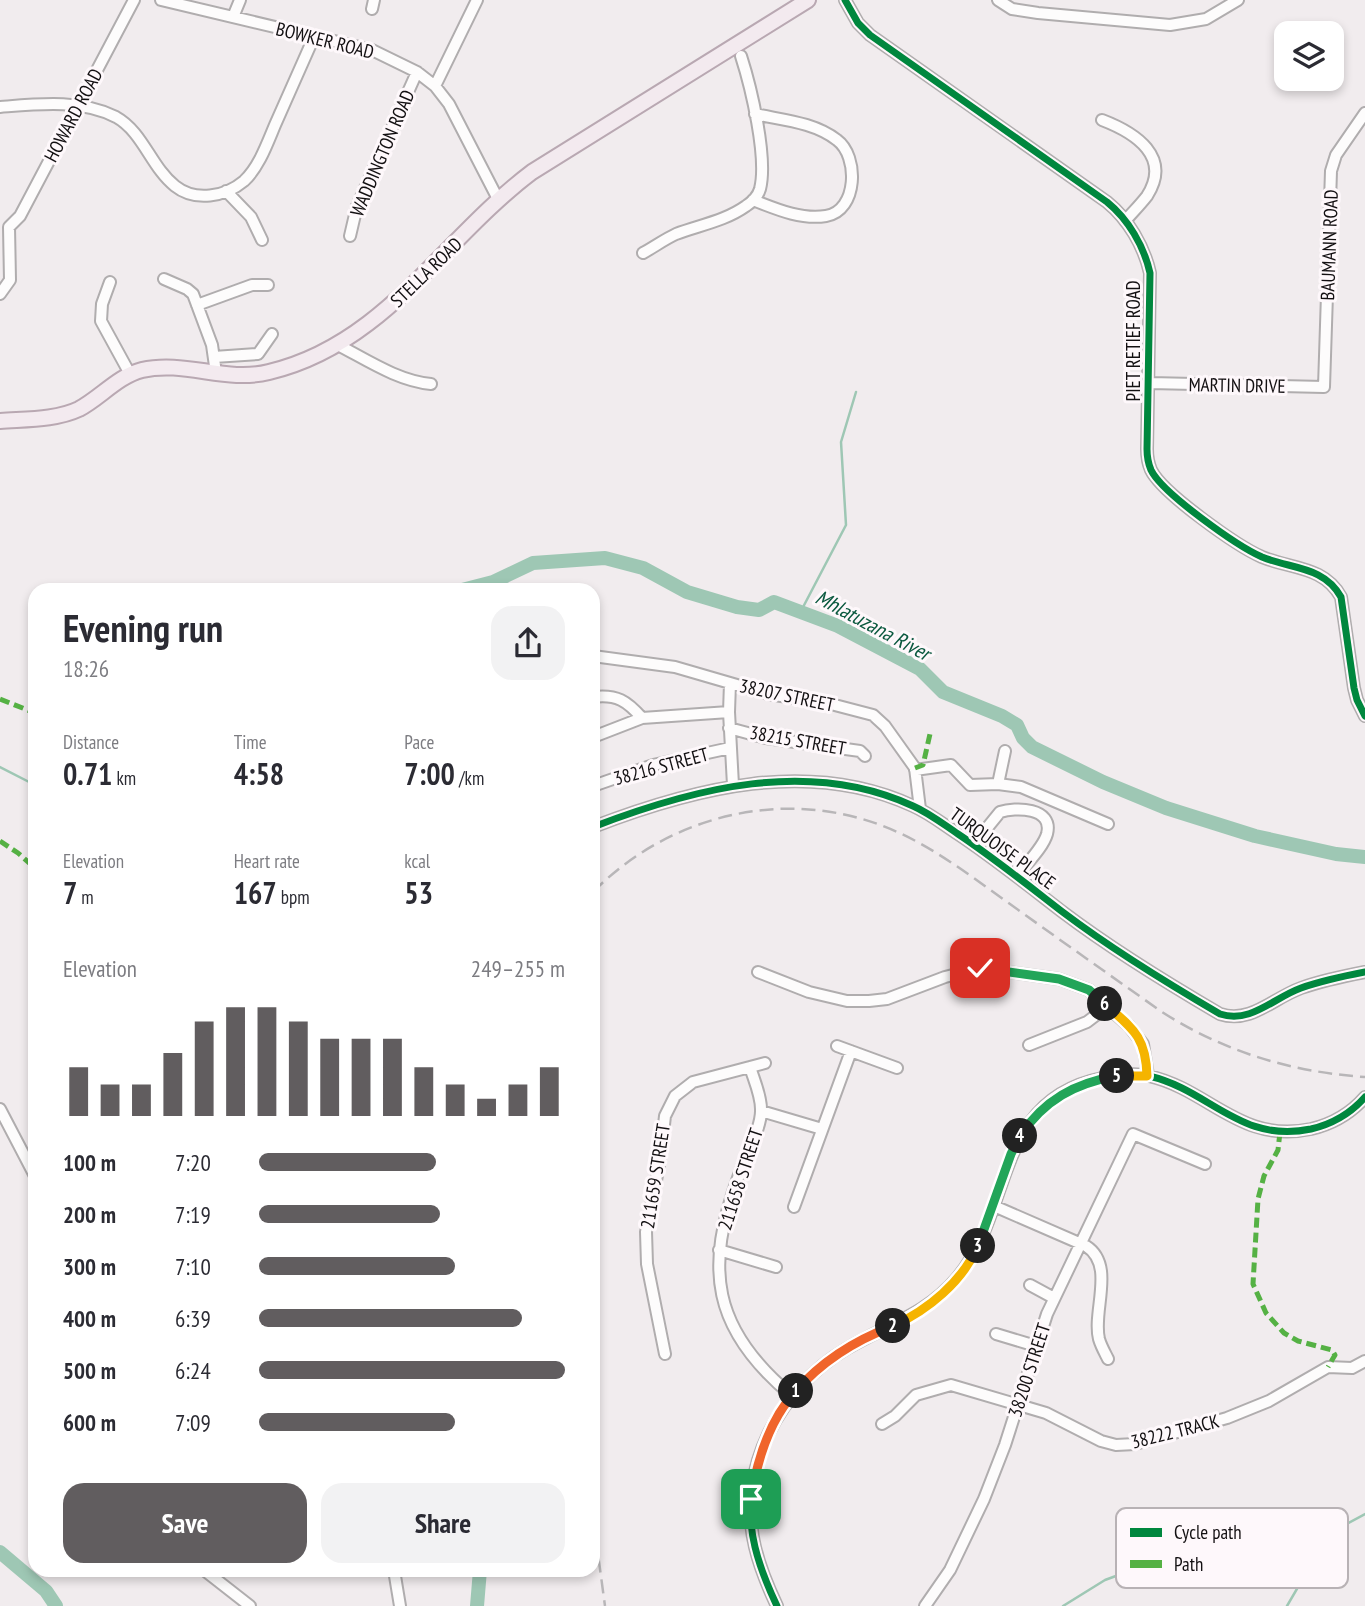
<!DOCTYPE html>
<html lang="en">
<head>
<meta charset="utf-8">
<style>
  :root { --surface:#fff; --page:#f2f2f3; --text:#2b2b33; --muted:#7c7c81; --accent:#615d5f }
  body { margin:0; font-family:"PT Sans Narrow",sans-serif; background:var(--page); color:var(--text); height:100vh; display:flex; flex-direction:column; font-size:26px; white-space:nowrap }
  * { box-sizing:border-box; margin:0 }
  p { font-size:23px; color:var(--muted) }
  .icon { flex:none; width:38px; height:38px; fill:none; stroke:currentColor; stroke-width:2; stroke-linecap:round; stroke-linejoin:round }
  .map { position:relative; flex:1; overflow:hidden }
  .details { position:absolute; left:28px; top:583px; width:572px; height:994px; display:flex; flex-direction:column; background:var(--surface); border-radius:21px; box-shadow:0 4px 10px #0003 }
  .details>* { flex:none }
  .fabs { position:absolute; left:1274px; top:21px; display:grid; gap:14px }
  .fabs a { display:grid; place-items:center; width:70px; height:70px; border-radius:14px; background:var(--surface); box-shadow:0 4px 10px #0003; font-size:35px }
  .pin { position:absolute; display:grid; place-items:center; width:60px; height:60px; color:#fff; margin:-30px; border-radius:14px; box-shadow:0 4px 10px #0006 }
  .km { position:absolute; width:35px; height:35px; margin:-18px; border-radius:50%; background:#222; color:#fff; font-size:19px; line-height:35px; text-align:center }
  .round { display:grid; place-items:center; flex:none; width:74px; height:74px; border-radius:21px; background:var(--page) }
  .head { display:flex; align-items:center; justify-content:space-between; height:119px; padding:0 35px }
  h1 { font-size:38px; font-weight:600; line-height:52px }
  .figures { display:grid; grid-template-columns:repeat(3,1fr); gap:10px; height:119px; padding:7px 35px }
  .figures div { display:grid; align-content:center }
  .figures b { font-size:30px; font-weight:600 }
  .figures small { font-size:19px; font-weight:400 }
  .figures p { font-size:19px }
  .chart { height:196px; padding:14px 35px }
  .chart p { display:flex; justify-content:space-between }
  .chart svg { width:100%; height:126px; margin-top:7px; stroke:var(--accent); stroke-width:6 }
  .action { display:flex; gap:14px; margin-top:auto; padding:14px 35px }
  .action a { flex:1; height:80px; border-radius:21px; background:var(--accent); color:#fff; font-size:28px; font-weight:600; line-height:80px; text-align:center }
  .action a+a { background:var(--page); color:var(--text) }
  ul { padding:0 35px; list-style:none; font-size:23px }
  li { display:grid; grid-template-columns:112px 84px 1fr; align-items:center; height:52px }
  li i { height:18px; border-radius:9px; background:var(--accent) }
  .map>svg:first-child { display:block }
</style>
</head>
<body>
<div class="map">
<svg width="1365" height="1606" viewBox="0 0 1365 1606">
  <rect width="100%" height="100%" fill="#f1ecee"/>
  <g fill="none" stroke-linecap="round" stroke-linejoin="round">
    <!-- stream -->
    <path stroke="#9ec7b4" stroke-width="2.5" d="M801 611 846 525 841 442 856 392
      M0 767 35 785
      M1063 1606 1105 1580 1205 1543 1267 1541 1330 1533 1365 1514
      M1287 1606 1329 1534"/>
    <!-- river -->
    <path stroke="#9ec7b4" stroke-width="14" d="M462 590 493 582 533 563 605 558 643 568 687 592 737 607 759 610 774 602 838 626 920 669 943 692 1002 716 1017 725 1023 738 1032 747 1103 782 1166 808 1255 836 1336 854 1365 857
      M0 1552 46 1591 56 1606
      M477 1606 480 1570"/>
    <defs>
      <path id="minor" d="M161 0 372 50 417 72 435 86 449 104 499 201
        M845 0 858 23 870 35 1107 202C1128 219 1144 246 1150 273L1147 449C1147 456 1148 463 1151 470 1162 493 1237 546 1262 557 1291 569 1324 566 1341 597L1354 688 1357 700 1365 716
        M998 0 1012 9 1038 13 1170 25 1206 19 1238 0
        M372 9 374 0
        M233 17 240 0
        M435 86 477 0
        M0 107C38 104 81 99 116 117 143 132 151 167 175 186 195 202 225 197 244 181 259 167 267 144 275 125 288 96 301 66 314 37
        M1102 120C1136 133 1172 157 1147 196 1140 205 1132 213 1125 221
        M226 191 251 217 262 240
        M753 200C776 209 801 220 826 216 858 211 859 156 837 140 814 122 782 120 755 114
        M9 227 20 216 134 0
        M350 236 357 206 417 72
        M643 253C654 247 665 239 676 234 700 225 725 221 746 206 752 202 758 196 760 189 768 158 751 87 741 56
        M164 279 187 289 193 294 212 345 216 373
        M110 282 102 304 101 321 130 374
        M0 294 10 280 9 227
        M197 305 252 285H268
        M338 345C367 360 398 381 431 384
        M214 357 258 354 272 334
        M1150 383 1324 387 1331 171 1336 155 1365 113
        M593 656 675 667 768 694 827 703 873 715 885 726 915 768 920 809
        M730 683 729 712 733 785
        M593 697C617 694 627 701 642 718
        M729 728 766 738 860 751 865 756
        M593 737 642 718 729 712
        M915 770 951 765 970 785 998 784 1021 787 1108 824
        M998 784 1005 751
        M593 786 653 765 730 748
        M593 827C694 788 809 758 913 806 929 813 943 824 958 834 994 858 1029 886 1064 913 1113 950 1167 983 1220 1014 1251 1024 1273 998 1301 988 1321 981 1344 976 1365 972
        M974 844 1000 812C1015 807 1054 807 1047 834 1043 848 1026 864 1017 876
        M758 972 809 992 847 1001H869L887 999 945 977 980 968 1059 979 1089 990 1129 1026 1143 1044 1148 1075
        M1029 1045 1087 1022 1108 1006
        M837 1046 897 1068
        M750 1067C754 1080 761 1095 761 1109 762 1128 745 1156 739 1175 704 1268 712 1329 791 1395
        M0 1109 35 1176
        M761 1111 822 1129
        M994 1206 1086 1246C1116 1265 1092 1311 1099 1339 1101 1346 1105 1353 1108 1359
        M794 1207 851 1051
        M719 1250 776 1267
        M1030 1285 1054 1298
        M996 1334 1036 1346
        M665 1354 647 1264 646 1232 660 1160 665 1116 675 1096 693 1082 765 1063
        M882 1424 895 1416 916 1395 951 1385 1046 1413 1101 1441 1116 1445 1135 1444 1227 1418 1269 1401 1328 1367 1352 1368 1365 1361
        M204 1570 250 1606
        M394 1570 400 1606
        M777 1606C768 1587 760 1568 755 1547 736 1469 780 1388 846 1349 886 1325 926 1315 957 1278 1014 1210 993 1100 1102 1078 1116 1075 1134 1072 1149 1076 1210 1090 1240 1144 1311 1129 1332 1124 1351 1113 1365 1097
        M925 1606 950 1570 984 1499 1005 1445 1047 1314 1133 1134 1205 1164"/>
      <path id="major" d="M0 421C25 419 56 420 79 409 100 398 118 376 142 370 185 360 226 383 269 372 384 345 443 239 532 172L808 0"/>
    </defs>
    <!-- minor casing -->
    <use href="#minor" stroke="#b0adae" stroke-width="14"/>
    <!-- major casing -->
    <use href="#major" stroke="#b9a8b2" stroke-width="18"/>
    <!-- minor -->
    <use href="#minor" stroke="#fdfcfc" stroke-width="10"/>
    <!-- major -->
    <use href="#major" stroke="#f3eaef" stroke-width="14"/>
    <!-- rail -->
    <path stroke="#b8b6b8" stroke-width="2.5" stroke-dasharray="14 7" stroke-linecap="butt" d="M593 892C668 816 782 787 883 826 930 844 969 875 1010 904 1060 940 1111 976 1162 1012 1225 1052 1291 1072 1365 1077
      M593 1517 605 1606"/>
    <!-- quiet -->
    <path stroke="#55b144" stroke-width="5" stroke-dasharray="10 5" stroke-linecap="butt" d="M0 699 35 713
      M915 768 923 765 930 734
      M0 841 18 853 35 868
      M1280 1132 1278 1150 1264 1176 1258 1199 1253 1284 1266 1313 1284 1333 1298 1341 1332 1350 1335 1355 1328 1367"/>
    <defs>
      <path id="cycleway" d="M845 0 858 23 870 35 1107 202C1128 219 1144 246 1150 273L1147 449C1147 456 1148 463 1151 470 1162 493 1237 546 1262 557 1291 569 1324 566 1341 597L1354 688 1357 700 1365 716
        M593 827C694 788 809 758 913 806 929 813 943 824 958 834 994 858 1029 886 1064 913 1113 950 1167 983 1220 1014 1251 1024 1273 998 1301 988 1321 981 1344 976 1365 972
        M777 1606C768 1587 760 1568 755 1547 736 1469 780 1388 846 1349 886 1325 926 1315 957 1278 1014 1210 993 1100 1102 1078 1116 1075 1134 1072 1149 1076 1210 1090 1240 1144 1311 1129 1332 1124 1351 1113 1365 1097"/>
    </defs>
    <!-- cycleway casing -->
    <use href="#cycleway" stroke="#fef8fb" stroke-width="11"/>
    <!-- cycleway -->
    <use href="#cycleway" stroke="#00873e" stroke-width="7"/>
  </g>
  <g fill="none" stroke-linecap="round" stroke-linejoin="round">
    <defs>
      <path id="split-1" d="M751 1499C757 1460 769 1420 796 1391"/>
      <path id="split-2" d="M796 1391C822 1361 856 1340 893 1326"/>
      <path id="split-3" d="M893 1326C928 1310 962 1282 978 1246"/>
      <path id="split-4" d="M978 1246 1011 1154 1020 1136"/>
      <path id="split-5" d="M1020 1136C1044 1100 1075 1083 1117 1076"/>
      <path id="split-6" d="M1105 1004C1132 1028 1146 1036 1147 1076H1117"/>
      <path id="split-7" d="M980 968 1059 979 1089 990 1105 1004"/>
    </defs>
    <!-- split-1 casing -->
    <use href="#split-1" stroke="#fff" stroke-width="14"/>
    <!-- split-2 casing -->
    <use href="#split-2" stroke="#fff" stroke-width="14"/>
    <!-- split-3 casing -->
    <use href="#split-3" stroke="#fff" stroke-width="14"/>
    <!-- split-4 casing -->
    <use href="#split-4" stroke="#fff" stroke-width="14"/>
    <!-- split-5 casing -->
    <use href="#split-5" stroke="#fff" stroke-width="14"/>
    <!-- split-6 casing -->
    <use href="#split-6" stroke="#fff" stroke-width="14"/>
    <!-- split-7 casing -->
    <use href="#split-7" stroke="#fff" stroke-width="14"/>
    <!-- split-1 -->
    <use href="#split-1" stroke="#f0652b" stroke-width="9"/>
    <!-- split-2 -->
    <use href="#split-2" stroke="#f0652b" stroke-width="9"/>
    <!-- split-3 -->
    <use href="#split-3" stroke="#f5b400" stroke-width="9"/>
    <!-- split-4 -->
    <use href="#split-4" stroke="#22a559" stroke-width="9"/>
    <!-- split-5 -->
    <use href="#split-5" stroke="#22a559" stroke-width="9"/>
    <!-- split-6 -->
    <use href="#split-6" stroke="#f5b400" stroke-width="9"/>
    <!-- split-7 -->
    <use href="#split-7" stroke="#22a559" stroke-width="9"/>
  </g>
  <g text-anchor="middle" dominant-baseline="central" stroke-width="6" stroke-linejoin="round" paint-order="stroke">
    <!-- street labels -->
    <g font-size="19" fill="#131012" stroke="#fef8fb">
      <text transform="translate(325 40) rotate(14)">BOWKER ROAD</text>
      <text transform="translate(73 115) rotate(-62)">HOWARD ROAD</text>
      <text transform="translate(382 153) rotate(-67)">WADDINGTON ROAD</text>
      <text transform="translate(1329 245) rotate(-88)">BAUMANN ROAD</text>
      <text transform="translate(426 272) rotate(-44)">STELLA ROAD</text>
      <text transform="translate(1133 341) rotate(-90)">PIET RETIEF ROAD</text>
      <text transform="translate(1237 385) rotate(1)">MARTIN DRIVE</text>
      <text transform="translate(787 695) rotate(12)">38207 STREET</text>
      <text transform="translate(798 740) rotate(10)">38215 STREET</text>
      <text transform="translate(661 766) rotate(-15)">38216 STREET</text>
      <text transform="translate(1003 848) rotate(36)">TURQUOISE PLACE</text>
      <text transform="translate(655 1176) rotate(-81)">211659 STREET</text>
      <text transform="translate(740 1179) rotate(-72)">211658 STREET</text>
      <text transform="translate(1029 1370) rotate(-72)">38200 STREET</text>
      <text transform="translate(1175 1431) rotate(-14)">38222 TRACK</text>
    </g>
    <!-- water labels -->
    <g font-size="21" font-style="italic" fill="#0b593f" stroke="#fef8fb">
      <text transform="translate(873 625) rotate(28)">Mhlatuzana River</text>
    </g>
  </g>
  <!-- legend -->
  <rect x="1116" y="1508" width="232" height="80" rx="10" fill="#fef8fb" stroke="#b8b2b5" stroke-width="2"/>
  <rect x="1130" y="1528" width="32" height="9" fill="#00873e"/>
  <rect x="1130" y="1560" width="32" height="8" fill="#55b144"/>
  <g font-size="19" fill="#131012">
    <text x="1174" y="1539">Cycle path</text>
    <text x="1174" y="1571">Path</text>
  </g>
</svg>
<div class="fabs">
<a><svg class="icon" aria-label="layers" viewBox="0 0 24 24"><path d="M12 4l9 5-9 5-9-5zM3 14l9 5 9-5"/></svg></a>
</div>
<div class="pin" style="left:751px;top:1499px;background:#1e9e55"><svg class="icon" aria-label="arrive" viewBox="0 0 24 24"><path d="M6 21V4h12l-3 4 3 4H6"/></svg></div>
<div class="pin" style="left:980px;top:968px;background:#d93025"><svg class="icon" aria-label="check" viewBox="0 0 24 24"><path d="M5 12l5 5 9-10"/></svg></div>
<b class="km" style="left:796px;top:1391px">1</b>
<b class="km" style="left:893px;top:1326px">2</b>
<b class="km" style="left:978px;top:1246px">3</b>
<b class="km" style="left:1020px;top:1136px">4</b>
<b class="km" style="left:1117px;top:1076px">5</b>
<b class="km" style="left:1105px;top:1004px">6</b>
<section class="details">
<div class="head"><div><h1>Evening run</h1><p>18:26</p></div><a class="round"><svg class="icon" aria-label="share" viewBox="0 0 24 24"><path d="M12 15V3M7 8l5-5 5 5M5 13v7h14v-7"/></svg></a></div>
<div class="figures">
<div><p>Distance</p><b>0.71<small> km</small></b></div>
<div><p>Time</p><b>4:58</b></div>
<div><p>Pace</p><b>7:00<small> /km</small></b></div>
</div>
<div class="figures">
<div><p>Elevation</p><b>7<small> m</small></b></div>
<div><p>Heart rate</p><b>167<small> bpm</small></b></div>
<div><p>kcal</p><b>53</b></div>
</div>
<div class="chart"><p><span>Elevation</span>249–255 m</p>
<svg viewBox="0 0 160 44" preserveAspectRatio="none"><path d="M5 44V27M15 44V33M25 44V33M35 44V22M45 44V11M55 44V6M65 44V6M75 44V11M85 44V17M95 44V17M105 44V17M115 44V27M125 44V33M135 44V38M145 44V33M155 44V27"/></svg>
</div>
<ul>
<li><b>100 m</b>7:20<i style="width:58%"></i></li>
<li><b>200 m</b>7:19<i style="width:59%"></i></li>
<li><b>300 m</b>7:10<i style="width:64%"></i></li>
<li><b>400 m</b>6:39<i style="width:86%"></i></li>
<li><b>500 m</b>6:24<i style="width:100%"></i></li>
<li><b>600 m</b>7:09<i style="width:64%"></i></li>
</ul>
<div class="action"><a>Save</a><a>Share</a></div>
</section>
</div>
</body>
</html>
